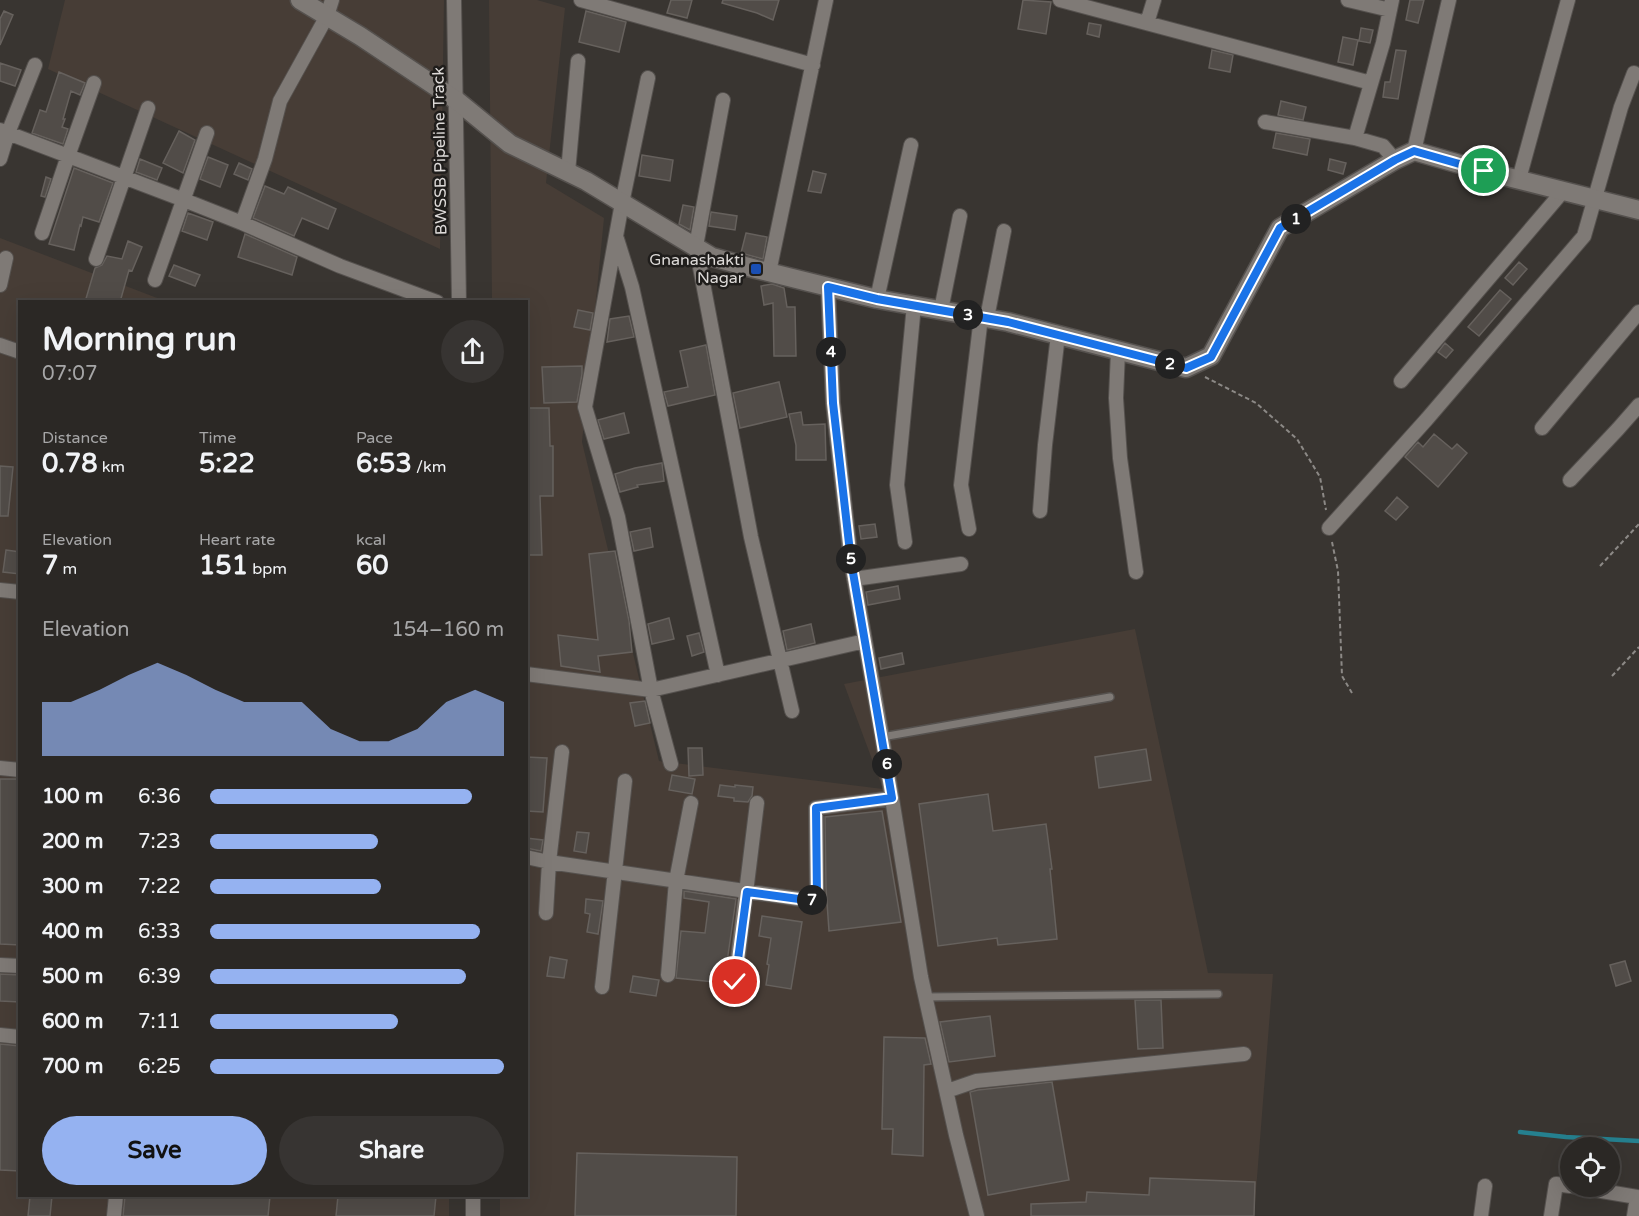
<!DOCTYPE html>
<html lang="en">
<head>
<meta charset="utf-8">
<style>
  :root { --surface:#2b2825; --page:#373432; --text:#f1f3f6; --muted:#a6a6a7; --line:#474442; --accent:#95b2f1 }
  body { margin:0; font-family:"Varela Round",sans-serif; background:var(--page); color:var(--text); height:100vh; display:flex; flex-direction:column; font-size:22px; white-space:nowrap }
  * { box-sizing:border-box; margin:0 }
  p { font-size:20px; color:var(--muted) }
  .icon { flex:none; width:33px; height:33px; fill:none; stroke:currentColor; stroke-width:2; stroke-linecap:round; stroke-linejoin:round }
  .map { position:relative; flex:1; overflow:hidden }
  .side { position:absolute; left:18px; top:300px; width:510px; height:897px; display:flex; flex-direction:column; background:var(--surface); border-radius:0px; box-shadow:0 6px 24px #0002,0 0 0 2px var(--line) }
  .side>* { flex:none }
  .tools { position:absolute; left:1560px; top:1137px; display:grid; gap:12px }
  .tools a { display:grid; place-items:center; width:60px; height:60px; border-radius:50%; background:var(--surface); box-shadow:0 6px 24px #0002,0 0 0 2px var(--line); font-size:30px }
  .pin { position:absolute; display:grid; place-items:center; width:51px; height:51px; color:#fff; margin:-26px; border:3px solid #fff; border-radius:50%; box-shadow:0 2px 6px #0007 }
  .km { position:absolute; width:30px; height:30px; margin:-15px; border-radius:50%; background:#222; color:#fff; font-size:16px; line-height:30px; text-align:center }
  .round { display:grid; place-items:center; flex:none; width:63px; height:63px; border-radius:32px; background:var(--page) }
  .head { display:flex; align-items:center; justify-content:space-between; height:102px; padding:0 24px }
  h1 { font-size:33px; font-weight:800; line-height:45px }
  .metrics { display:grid; grid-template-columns:repeat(3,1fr); gap:9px; height:102px; padding:6px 24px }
  .metrics div { display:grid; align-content:center }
  .metrics b { font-size:26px; font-weight:800 }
  .metrics small { font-size:16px; font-weight:400 }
  .metrics p { font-size:16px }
  .chart { height:168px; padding:12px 24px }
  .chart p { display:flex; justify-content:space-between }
  .chart svg { width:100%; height:108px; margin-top:6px; fill:var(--accent); opacity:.7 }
  .primary-button { display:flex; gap:12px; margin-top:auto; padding:12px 24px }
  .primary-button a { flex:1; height:69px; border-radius:36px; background:var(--accent); color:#111; font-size:24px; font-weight:800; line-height:69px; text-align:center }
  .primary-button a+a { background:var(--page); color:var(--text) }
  ul { padding:0 24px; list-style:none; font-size:20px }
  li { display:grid; grid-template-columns:96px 72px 1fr; align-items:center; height:45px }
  li i { height:15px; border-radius:8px; background:var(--accent) }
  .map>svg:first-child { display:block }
</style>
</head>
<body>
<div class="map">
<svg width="1639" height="1216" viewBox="0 0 1639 1216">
  <rect width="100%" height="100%" fill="#393531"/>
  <!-- built -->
  <path fill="#473d36" d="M65 0H444L440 249 48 69Z
    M489 0H537L565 8 546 183 604 218 582 442 659 761 883 789 844 684 1135 629 1208 973 1273 974 1254 1216H500V1196H526V302L492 301Z
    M0 238 165 301 20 302V1196H449V1216H0Z"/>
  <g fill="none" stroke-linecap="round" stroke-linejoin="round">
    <!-- stream -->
    <path stroke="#25808f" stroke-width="4.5" d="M1520 1132 1566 1137 1639 1141"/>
  </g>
  <!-- building -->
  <path fill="#514c48" stroke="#66615d" stroke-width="1.5" d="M671 0H692L687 18 667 13Z
    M723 0H779L773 20 757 13 722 3Z
    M1023 0 1051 2 1046 34 1018 29Z
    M1410 0H1424L1418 23 1406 20Z
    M4 11 13 15 0 45V19Z
    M586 11 626 22 619 52 579 42Z
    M1089 23 1101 25 1099 37 1087 34Z
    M1361 28 1373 30 1370 43 1359 41Z
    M1343 37 1358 40 1353 65 1338 62Z
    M1212 50 1233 55 1230 72 1209 68Z
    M1396 50 1406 51 1398 99 1383 97 1385 82H1390Z
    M0 63 21 70 15 86 0 81Z
    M59 72 85 83 80 95 71 91 63 119H65L62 127 68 129 63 144 32 133 40 110 46 112Z
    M1281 101 1306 107 1303 120 1278 115Z
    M179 131 195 140 183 173 163 163Z
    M1276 133 1310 139 1307 155 1273 148Z
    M642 155 673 160 670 181 639 176Z
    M208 157 228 165 220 187 200 179Z
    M140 159 162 168 157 180 136 172Z
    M1330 159 1346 163 1343 174 1328 170Z
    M239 163 252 169 248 180 234 174Z
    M74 168 113 183 99 222 83 217 81 226 80 225 74 250 49 244Z
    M813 171 826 174 821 193 808 191Z
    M46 177 51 179 45 197 41 196Z
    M265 186 284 194 288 187 336 209 328 229 302 218 294 236 253 218Z
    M683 205 694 207 690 230 679 224Z
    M711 212 737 216 735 230 709 226Z
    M188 213 213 222 207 240 182 231Z
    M746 233 767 237 763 259 741 253Z
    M245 234 297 257 292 275 238 257Z
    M128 241 142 247 132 271 129 270 120 302H85L95 268 102 265 107 256 122 259Z
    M1519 262 1527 269 1513 285 1505 278Z
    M174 265 200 275 195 286 169 276Z
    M772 284 784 288 787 307H795L796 356H774L773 303 764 305 761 286Z
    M1500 290 1511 299 1479 336 1468 327Z
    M578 310 593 313 590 330 574 327Z
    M629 316 634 337 607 342 610 319Z
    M1445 343 1453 350 1446 358 1438 352Z
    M706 345 715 395 668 406 664 392 688 387 680 351Z
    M582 366V374L577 402 544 403 542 367Z
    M779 382 787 417 740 428 733 393Z
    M526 408H549L550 446H553V496H540L542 555H526Z
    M801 412 803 425 825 424 826 460H796V445L789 414Z
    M624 413 629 433 604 439 598 420Z
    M1434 434 1452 449 1457 444 1467 453 1438 487 1405 457 1418 442 1423 447Z
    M662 463 664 481 637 485 638 487 620 492 615 474 635 468Z
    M0 466 13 467 8 516H0Z
    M1397 497 1408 507 1396 520 1385 511Z
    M875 524 877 537 861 539 859 526Z
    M650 528 653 547 634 551 630 532Z
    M6 550 20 552V574L3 572Z
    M615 551 629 621 632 652 598 656 600 672 561 666 558 635 598 640 589 554Z
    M898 586 900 599 868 605 866 592Z
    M669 618 674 639 652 644 648 624Z
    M811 624 815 643 787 650 783 631Z
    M699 633 704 652 692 656 687 636Z
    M902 653 904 664 881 669 879 658Z
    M645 701 650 723 635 726 630 703Z
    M688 748H702L703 775 689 776Z
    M1146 749 1151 780 1099 788 1095 757Z
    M526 757 547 758 543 812 526 811Z
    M672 775 695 779 692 794 669 790Z
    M0 779H20V945L0 944Z
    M720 785 735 787V785L753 787 752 796 748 802 734 801V798L718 796Z
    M988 794 993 831 1046 824 1052 869H1050L1057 939 998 945 997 938 938 946 919 804Z
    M882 811 901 922 829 931 826 888 825 817Z
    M577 832 589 833 586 853 574 851Z
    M526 838 543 840 541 851 526 848Z
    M684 891 736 899 724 983 676 978 681 931 705 933 709 902 684 898Z
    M586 899 603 901 598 934 587 932 590 914 585 913Z
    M762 916 802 922 791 989 766 985 769 965 767 964 771 938 759 936Z
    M550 957 567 960 564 978 547 976Z
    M1625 961 1631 981 1616 986 1610 965Z
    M0 974 20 975V1002L0 1001Z
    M633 976 659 980 656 996 630 992Z
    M1135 1000H1161L1163 1048 1138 1049Z
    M990 1016 995 1056 949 1062 940 1022Z
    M884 1037 925 1038 931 1064 924 1065 923 1156 892 1154 893 1129H882Z
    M0 1044 20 1046V1171L0 1170Z
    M1052 1082 1069 1180 988 1195 970 1092 978 1090Z
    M577 1153 737 1157 736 1216H575Z
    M1150 1178 1255 1182 1254 1216H1031V1204L1086 1202 1087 1192 1149 1195Z
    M30 1196H52L50 1216H28Z
    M125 1196H270L268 1216H123Z
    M338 1196H436L434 1216H336Z"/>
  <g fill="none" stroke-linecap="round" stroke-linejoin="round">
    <defs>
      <path id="service" d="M882 737 1110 697
        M925 997 1218 994"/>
      <path id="minor" d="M454 0 459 302
        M581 0 813 65
        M1060 0 1371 83
        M1348 0 1390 10
        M1147 23 1154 0
        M648 78 622 203 585 407 618 517 651 690 671 764
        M723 100 696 246 751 537 792 711
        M1265 122 1355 138 1383 146 1395 160
        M0 130 184 200 242 223 340 266 437 302
        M1355 138 1383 43 1392 0
        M1414 151 1449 0
        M0 159 8 133 35 65
        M568 172 578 61
        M1519 179 1568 0
        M242 223 265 159 280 101 327 16 332 0
        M42 233 68 156 94 83
        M617 239 632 287 718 675
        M96 259 148 108
        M769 272 826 0
        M155 280 207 133
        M0 285 6 258
        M828 287 833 403 851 561 882 737 921 977 956 1135 977 1216
        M877 299 911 145
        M941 310 960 216
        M987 318 1004 231
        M0 345 20 352
        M1118 351 1116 398 1120 458 1136 572
        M1401 381 1564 190
        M1542 428 1639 312
        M1570 480 1618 429 1639 405
        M1040 511 1045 445 1058 335
        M1329 528 1427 419 1584 236 1621 107 1634 73
        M969 529 961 485 981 317
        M905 542 897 485 914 305
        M854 579 961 564
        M0 590 20 592
        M526 674 651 690 865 641
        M0 768 20 770
        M526 857 549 862 806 900 817 899 816 808 892 798
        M546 913 549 862 562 752
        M0 965 20 966
        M668 975 676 881 691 803
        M735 982 757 803
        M602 987 625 781
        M0 1035 20 1037
        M947 1091 976 1081 1244 1054
        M1572 1186 1637 1197 1634 1216
        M473 1196V1216
        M114 1216 116 1196
        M1481 1216 1485 1186
        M1551 1216 1556 1184 1570 1186"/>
      <path id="tertiary" d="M300 0 360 36 456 100 510 144 586 181 712 257 756 269 877 299 1008 322 1186 368 1211 356 1280 228 1395 160 1414 151 1484 171 1639 210"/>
    </defs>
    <!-- service casing -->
    <use href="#service" stroke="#55514e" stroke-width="10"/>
    <!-- minor casing -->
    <use href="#minor" stroke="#55514e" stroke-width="16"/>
    <!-- tertiary casing -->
    <use href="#tertiary" stroke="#55514e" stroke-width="21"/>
    <!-- path -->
    <path stroke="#8c8986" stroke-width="2" stroke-dasharray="4.5 3" stroke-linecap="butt" d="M1205 377 1256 403 1297 439 1320 477 1326 510
      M1332 542 1338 571 1342 676 1352 693
      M1600 566 1639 524
      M1612 676 1639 647"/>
    <!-- service -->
    <use href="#service" stroke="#7f7a76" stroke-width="7"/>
    <!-- minor -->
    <use href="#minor" stroke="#7f7a76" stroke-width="14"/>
    <!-- tertiary -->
    <use href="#tertiary" stroke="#7f7a76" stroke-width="18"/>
  </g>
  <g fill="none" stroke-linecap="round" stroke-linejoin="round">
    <defs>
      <path id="route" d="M735 982 747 892 806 900 817 899 816 808 892 798 851 561 833 403 828 287 877 299 1008 322 1186 368 1211 357 1280 228 1395 160 1414 151 1484 171"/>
    </defs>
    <!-- route casing -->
    <use href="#route" stroke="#fff" stroke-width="12"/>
    <!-- route -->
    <use href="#route" stroke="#1a73e8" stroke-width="8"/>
  </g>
  <!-- markers -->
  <rect fill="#1a4fb4" stroke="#1f1d1b" stroke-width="2" x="750" y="263" width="12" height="12" rx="3"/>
  <g text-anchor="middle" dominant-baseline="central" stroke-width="5" stroke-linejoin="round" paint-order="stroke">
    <!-- street labels -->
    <g font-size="16" fill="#dddad8" stroke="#1f1d1b">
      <text transform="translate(440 151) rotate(-91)">BWSSB Pipeline Track</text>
    </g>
    <!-- poi labels -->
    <g font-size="16" fill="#dddad8" stroke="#1f1d1b" text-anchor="end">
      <text x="744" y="260">Gnanashakti<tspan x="744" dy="18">Nagar</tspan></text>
    </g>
  </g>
</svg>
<div class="tools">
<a><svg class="icon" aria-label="locate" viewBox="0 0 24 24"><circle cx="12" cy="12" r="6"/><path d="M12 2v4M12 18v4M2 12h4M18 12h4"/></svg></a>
</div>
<div class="pin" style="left:1484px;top:171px;background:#1e9e55"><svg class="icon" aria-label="arrive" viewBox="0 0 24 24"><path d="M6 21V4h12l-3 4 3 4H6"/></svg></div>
<div class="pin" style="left:735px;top:982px;background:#d93025"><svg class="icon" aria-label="check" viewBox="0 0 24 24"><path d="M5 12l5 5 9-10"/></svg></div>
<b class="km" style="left:1296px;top:219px">1</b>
<b class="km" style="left:1170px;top:364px">2</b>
<b class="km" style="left:968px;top:315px">3</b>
<b class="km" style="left:831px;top:352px">4</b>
<b class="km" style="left:851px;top:559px">5</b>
<b class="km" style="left:887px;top:764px">6</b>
<b class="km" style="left:812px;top:900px">7</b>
<section class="side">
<div class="head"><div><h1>Morning run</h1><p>07:07</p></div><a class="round"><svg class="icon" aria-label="share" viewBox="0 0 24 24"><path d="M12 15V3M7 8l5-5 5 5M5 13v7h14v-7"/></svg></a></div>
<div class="metrics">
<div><p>Distance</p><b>0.78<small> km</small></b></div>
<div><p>Time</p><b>5:22</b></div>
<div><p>Pace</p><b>6:53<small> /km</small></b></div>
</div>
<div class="metrics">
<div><p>Elevation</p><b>7<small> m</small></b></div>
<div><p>Heart rate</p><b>151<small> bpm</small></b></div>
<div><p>kcal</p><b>60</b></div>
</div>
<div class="chart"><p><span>Elevation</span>154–160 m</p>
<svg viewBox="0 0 160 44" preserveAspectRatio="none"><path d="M0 44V22L10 22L20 17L30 11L40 6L50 11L60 17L70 22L80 22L90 22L100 33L110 38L120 38L130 33L140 22L150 17L160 22V44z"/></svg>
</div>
<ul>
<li><b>100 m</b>6:36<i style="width:89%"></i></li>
<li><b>200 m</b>7:23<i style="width:57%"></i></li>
<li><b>300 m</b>7:22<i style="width:58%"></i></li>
<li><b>400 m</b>6:33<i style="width:92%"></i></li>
<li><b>500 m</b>6:39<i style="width:87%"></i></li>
<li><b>600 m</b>7:11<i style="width:64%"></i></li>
<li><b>700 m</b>6:25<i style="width:100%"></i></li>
</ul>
<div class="primary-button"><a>Save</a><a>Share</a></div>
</section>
</div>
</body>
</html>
